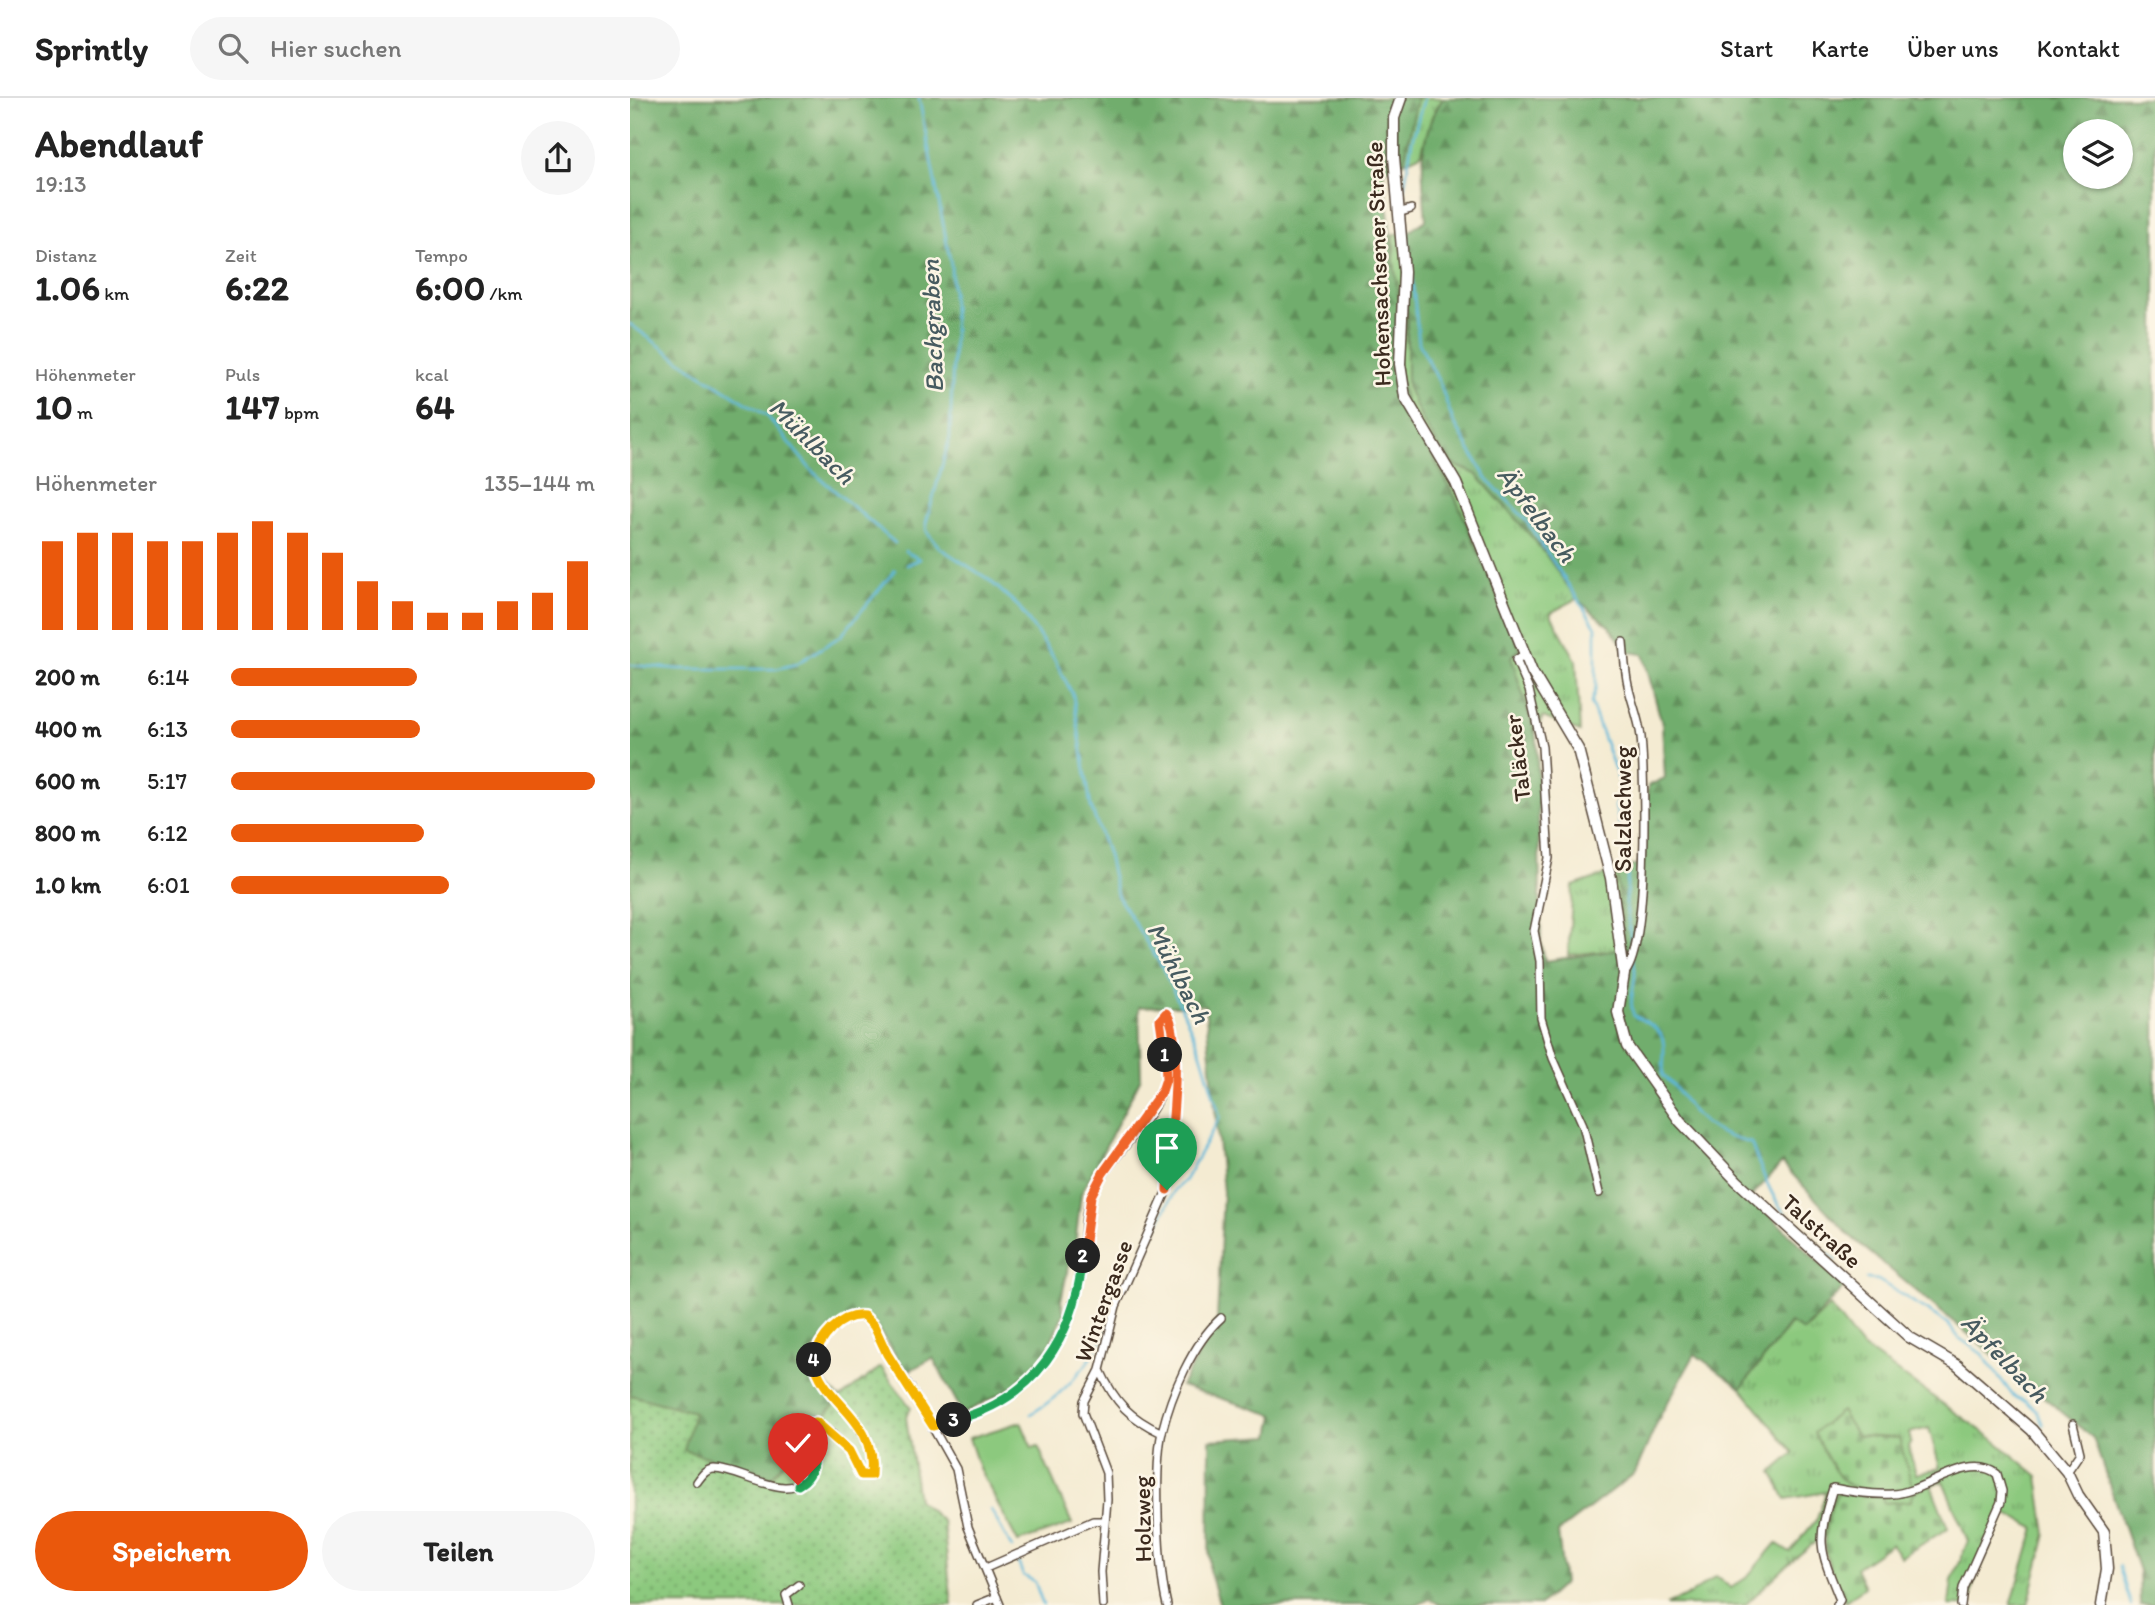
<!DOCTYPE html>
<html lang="de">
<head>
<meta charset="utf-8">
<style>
  :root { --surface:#fff; --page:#f6f6f6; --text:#222; --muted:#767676; --line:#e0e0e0; --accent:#ea580c }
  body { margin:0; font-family:Itim,sans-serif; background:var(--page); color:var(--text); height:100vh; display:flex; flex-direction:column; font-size:26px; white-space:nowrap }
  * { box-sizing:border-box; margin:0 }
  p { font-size:23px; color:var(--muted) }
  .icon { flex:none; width:38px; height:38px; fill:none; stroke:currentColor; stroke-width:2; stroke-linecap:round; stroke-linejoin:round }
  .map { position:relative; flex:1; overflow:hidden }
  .sheet { display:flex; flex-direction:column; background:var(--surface); width:630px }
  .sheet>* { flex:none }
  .fabs { position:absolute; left:1433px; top:21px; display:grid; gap:14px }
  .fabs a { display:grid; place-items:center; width:70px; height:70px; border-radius:50%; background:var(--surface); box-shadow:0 2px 5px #0004; font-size:35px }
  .pin { position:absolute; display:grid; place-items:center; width:60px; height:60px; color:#fff; margin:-72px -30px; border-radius:50% 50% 50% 0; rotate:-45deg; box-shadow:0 0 7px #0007 }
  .pin .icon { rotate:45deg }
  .km { position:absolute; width:35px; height:35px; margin:-18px; border-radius:50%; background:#222; color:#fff; font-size:19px; line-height:35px; text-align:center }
  .round { display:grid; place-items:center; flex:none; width:74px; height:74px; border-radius:37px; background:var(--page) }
  .summary { display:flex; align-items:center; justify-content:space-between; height:119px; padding:0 35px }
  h1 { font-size:38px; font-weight:800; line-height:52px }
  .figures { display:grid; grid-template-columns:repeat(3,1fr); gap:10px; height:119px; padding:7px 35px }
  .figures div { display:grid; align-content:center }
  .figures b { font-size:35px; font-weight:800 }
  .figures small { font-size:19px; font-weight:400 }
  .figures p { font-size:19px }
  .chart { height:196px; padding:14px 35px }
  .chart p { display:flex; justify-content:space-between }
  .chart svg { width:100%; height:126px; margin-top:7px; stroke:var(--accent); stroke-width:6 }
  .button { display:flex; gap:14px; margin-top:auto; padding:14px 35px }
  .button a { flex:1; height:80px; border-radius:42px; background:var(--accent); color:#fff; font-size:28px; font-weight:800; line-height:80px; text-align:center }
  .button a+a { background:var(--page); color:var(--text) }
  ul { padding:0 35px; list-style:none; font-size:23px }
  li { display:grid; grid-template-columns:112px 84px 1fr; align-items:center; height:52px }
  li i { height:18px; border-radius:9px; background:var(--accent) }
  header { display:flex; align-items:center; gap:42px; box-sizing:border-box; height:98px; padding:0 35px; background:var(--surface); border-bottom:2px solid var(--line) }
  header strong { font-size:33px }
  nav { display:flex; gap:38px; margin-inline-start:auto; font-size:24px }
  .search { width:490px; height:63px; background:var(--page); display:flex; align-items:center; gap:18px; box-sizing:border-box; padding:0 24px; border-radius:38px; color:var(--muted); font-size:26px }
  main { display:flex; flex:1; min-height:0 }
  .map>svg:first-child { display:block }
</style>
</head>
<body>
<header>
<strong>Sprintly</strong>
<div class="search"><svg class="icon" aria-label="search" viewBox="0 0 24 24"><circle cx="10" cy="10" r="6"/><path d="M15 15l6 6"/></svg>Hier suchen</div>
<nav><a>Start</a><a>Karte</a><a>Über uns</a><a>Kontakt</a></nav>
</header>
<main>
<section class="sheet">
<div class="summary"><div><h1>Abendlauf</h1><p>19:13</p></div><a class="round"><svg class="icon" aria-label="share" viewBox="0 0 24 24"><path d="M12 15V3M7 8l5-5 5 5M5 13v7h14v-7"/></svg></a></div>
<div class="figures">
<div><p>Distanz</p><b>1.06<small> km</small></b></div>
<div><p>Zeit</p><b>6:22</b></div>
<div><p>Tempo</p><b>6:00<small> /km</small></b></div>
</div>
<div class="figures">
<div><p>Höhenmeter</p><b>10<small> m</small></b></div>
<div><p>Puls</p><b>147<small> bpm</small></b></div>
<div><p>kcal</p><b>64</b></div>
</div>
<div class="chart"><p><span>Höhenmeter</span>135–144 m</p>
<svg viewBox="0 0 160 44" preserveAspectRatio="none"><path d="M5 44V13M15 44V10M25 44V10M35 44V13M45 44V13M55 44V10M65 44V6M75 44V10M85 44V17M95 44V27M105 44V34M115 44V38M125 44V38M135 44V34M145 44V31M155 44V20"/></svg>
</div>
<ul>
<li><b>200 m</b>6:14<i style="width:51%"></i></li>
<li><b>400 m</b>6:13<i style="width:52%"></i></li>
<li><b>600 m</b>5:17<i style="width:100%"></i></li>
<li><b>800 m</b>6:12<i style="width:53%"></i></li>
<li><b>1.0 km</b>6:01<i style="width:60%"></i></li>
</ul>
<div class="button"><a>Speichern</a><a>Teilen</a></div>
</section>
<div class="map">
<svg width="1525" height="1507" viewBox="0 0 1525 1507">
  <defs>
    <pattern id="grass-tufts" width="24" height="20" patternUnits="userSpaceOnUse" patternTransform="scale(1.75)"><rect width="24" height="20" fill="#8cc97e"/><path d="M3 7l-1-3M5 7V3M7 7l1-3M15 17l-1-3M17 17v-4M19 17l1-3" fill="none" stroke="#74a367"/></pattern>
    <pattern id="forest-firs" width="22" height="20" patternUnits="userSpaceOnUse" patternTransform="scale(1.75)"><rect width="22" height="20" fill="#71ad6d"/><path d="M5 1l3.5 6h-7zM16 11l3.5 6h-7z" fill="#5e8d59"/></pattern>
    <pattern id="cemetery-stones" width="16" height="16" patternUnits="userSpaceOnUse" patternTransform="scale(1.75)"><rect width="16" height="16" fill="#8cc97e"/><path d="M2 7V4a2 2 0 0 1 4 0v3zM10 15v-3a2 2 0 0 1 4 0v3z" fill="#74a367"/></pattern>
    <pattern id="garden-dots" width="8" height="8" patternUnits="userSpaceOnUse" patternTransform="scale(1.75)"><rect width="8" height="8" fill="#8cc97e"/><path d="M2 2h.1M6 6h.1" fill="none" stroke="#74a367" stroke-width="1.8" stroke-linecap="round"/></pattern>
  </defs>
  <rect width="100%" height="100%" fill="#fcf5e5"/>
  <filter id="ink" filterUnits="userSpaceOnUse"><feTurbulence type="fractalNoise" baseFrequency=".0143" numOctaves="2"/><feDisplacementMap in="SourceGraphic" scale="14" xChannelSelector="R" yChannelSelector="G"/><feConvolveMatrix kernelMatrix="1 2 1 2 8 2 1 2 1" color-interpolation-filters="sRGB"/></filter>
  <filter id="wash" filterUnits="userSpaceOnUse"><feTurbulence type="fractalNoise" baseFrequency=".00686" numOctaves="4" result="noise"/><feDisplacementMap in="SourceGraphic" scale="28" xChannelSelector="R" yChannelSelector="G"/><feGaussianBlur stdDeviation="1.57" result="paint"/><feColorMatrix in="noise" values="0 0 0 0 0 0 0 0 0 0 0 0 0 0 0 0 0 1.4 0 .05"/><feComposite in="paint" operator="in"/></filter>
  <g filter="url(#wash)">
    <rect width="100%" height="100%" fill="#f4ebd2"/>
    <!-- grass -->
    <path fill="url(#grass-tufts)" stroke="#647a4e" stroke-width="2" fill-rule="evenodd" d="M787 0H813L802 18 791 56 774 64Z
      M777 135 776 244 820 365 846 376 910 448 947 501 920 515 946 562 950 634 913 619 906 634 903 630 825 399 777 312 767 265 763 136Z
      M986 773 995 851 938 857 943 788Z
      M1200 1208 1231 1248 1363 1341 1408 1378 1416 1436 1398 1507H1381L1405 1430 1375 1415 1343 1487 1340 1507H1319L1322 1482 1338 1443 1313 1383 1283 1394 1282 1403C1212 1409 1163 1462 1115 1507H1036L1061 1496 1086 1478 1101 1490 1117 1479 1146 1445 1160 1454 1187 1421 1196 1394 1156 1401 1142 1374 1164 1355 1111 1290 1161 1225 1174 1233ZM1299 1330 1310 1370 1286 1376 1278 1348 1281 1344 1279 1335Z"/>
    <!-- forest -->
    <path fill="url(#forest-firs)" stroke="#566c46" stroke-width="2" fill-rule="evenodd" d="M0 0H787L774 64 753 73 770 213 767 265 777 312 825 399 890 551 881 559 907 642 911 844 915 863 995 851 986 773 1013 765 1018 688 1035 680 1032 626 1013 556 998 554 980 529 947 501 910 448 846 376 820 365 793 324 777 288V135L796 122C792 75 786 42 813 0H1525V1507H1510L1509 1473 1463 1340 1219 1137 1152 1065 1121 1099 1214 1189 1173 1233 1160 1225 1111 1290 1065 1256 1030 1318 1005 1375 928 1434 934 1485 910 1507H810L800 1501 786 1507H590L579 1472 580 1342 640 1338 644 1317 551 1288 587 1222 593 1094 575 907 509 909 511 980 451 1096 444 1157 438 1169 431 1203 434 1215 416 1254 383 1289 333 1316 303 1260 277 1274 241 1221C213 1218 195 1236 179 1258L195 1285 210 1300 142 1379 53 1352 64 1314 0 1297ZM1446 33H1491V79H1446Z"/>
    <!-- cemetery -->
    <path fill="url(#cemetery-stones)" stroke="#647a4e" stroke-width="2" d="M1211 1313 1227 1338 1269 1340 1283 1391C1214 1398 1215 1393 1184 1335Z
      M1301 1387 1318 1430 1271 1459 1261 1446 1226 1470 1235 1489 1215 1503C1194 1460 1186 1442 1207 1395L1252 1399 1254 1405 1281 1403 1282 1395Z"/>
    <!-- garden -->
    <path fill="url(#garden-dots)" stroke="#647a4e" stroke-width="2" d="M251 1269 281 1310 276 1319 288 1402 313 1424 322 1507H0V1297L64 1314 54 1352 142 1379 210 1300Z"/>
    <!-- pitch -->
    <path fill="#8cc97e" stroke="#647a4e" stroke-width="2" d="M391 1324 402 1350 408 1348 442 1426 388 1444 349 1370 339 1340Z"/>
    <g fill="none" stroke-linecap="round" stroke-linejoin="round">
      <!-- stream -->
      <path stroke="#5cb7da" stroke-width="2.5" d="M289 0 321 167 324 235 320 339 296 425 297 434 310 450 358 481 389 509 422 557 443 597 461 709 478 757 487 797 532 869 553 913 570 952 590 1019 555 1082 545 1091 504 1176
        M794 0 782 43 773 97 789 245 810 286 823 323 857 381 895 421 966 529V589L961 605 991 689V698L985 707 998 768 996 807 1002 849
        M0 226 53 265 137 318 182 373 265 445
        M275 453 290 461
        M277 467 290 461
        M0 567 49 571H146L166 566 211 538 265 472
        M1003 861C1010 881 996 900 1004 918 1040 934 1034 941 1033 978 1044 986 1047 992 1054 1002 1073 1029 1090 1038 1121 1045 1144 1106 1152 1123 1206 1162
        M1237 1181 1248 1182 1317 1225 1329 1240 1352 1256 1384 1299 1396 1303 1407 1313 1413 1327
        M401 1316C433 1297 460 1267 477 1232
        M361 1412 382 1450
        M387 1462 393 1477 405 1484 413 1507
        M1489 1468 1501 1507"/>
    </g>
  </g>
  <g filter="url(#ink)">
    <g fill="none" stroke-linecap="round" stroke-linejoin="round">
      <defs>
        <path id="street" d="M768 115 781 111
          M993 544C994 557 995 570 997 582 1000 601 1009 620 1011 639 1015 680 1019 851 994 876
          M895 556 886 562 899 592 912 649 919 760 904 833 910 863 911 920 923 960 953 1027 969 1095
          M470 1272C485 1305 500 1320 532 1335
          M303 1328C395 1305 434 1263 452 1170 456 1146 452 1119 462 1096 478 1060 531 1015 536 980 539 960 530 941 530 922L536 915 541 924 546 976 537 1092 486 1208 470 1272 454 1303 453 1315 476 1375 477 1402 471 1474 473 1507
          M1437 1374 1450 1355 1443 1326
          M67 1384C72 1377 76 1371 84 1371 112 1371 164 1410 181 1373 188 1358 183 1345 175 1331L183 1323 202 1336 219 1353 231 1377H241C247 1319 192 1305 184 1261 190 1241 210 1215 234 1218L244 1228 257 1256 280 1289 326 1371 338 1429 370 1507
          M356 1470 463 1423H475
          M159 1507 156 1497 169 1487
          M347 1507 367 1499
          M537 1507C528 1471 524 1370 532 1334 541 1297 562 1246 591 1220
          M1207 1507 1210 1502C1189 1450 1186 1445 1203 1390 1222 1394 1243 1397 1263 1396 1293 1395 1340 1354 1367 1376L1372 1393 1371 1404 1333 1490 1331 1507"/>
        <path id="secondary" d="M771 0 764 20V59L774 174 770 266 775 299 826 385 902 574 948 651 981 780 994 876 988 914 997 948 1050 1023 1107 1083 1279 1239 1327 1267 1402 1332 1437 1374 1448 1397 1474 1434 1477 1471 1471 1507"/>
      </defs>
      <!-- street casing -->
      <use href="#street" stroke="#574739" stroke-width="10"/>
      <!-- secondary casing -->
      <use href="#secondary" stroke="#574739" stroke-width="13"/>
      <!-- street -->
      <use href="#street" stroke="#fff" stroke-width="7"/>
      <!-- secondary -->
      <use href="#secondary" stroke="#fff" stroke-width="10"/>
    </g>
  </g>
  <g fill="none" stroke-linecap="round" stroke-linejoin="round" filter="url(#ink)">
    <defs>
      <path id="split-1" d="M535 957 530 922 536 915C556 939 538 1057 537 1092"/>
      <path id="split-2" d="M453 1158 461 1098 473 1075 532 993 536 981 535 957"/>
      <path id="split-3" d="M324 1322C405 1302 445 1239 453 1158"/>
      <path id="split-4" d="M184 1262C189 1241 210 1215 234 1218L244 1228 257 1256 303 1328 324 1322"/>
      <path id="split-5" d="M177 1326 186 1324 219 1353 231 1377H241C247 1318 192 1306 184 1262"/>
      <path id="split-6" d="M168 1387C190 1375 185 1350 175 1331L177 1326"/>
    </defs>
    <!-- split-1 casing -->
    <use href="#split-1" stroke="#fff" stroke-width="14"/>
    <!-- split-2 casing -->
    <use href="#split-2" stroke="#fff" stroke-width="14"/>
    <!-- split-3 casing -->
    <use href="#split-3" stroke="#fff" stroke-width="14"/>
    <!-- split-4 casing -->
    <use href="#split-4" stroke="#fff" stroke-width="14"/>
    <!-- split-5 casing -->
    <use href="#split-5" stroke="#fff" stroke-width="14"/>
    <!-- split-6 casing -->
    <use href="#split-6" stroke="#fff" stroke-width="14"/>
    <!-- split-1 -->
    <use href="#split-1" stroke="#f0652b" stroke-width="9"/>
    <!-- split-2 -->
    <use href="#split-2" stroke="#f0652b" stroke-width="9"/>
    <!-- split-3 -->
    <use href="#split-3" stroke="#22a559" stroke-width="9"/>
    <!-- split-4 -->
    <use href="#split-4" stroke="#f5b400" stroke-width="9"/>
    <!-- split-5 -->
    <use href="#split-5" stroke="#f5b400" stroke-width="9"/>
    <!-- split-6 -->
    <use href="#split-6" stroke="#22a559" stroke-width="9"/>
  </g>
  <g text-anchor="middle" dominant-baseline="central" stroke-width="5" stroke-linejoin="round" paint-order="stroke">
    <!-- street labels -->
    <g font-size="24" fill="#3b2a1e" stroke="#fcf5e5">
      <text transform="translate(748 166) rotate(-92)">Hohensachsener Straße</text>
      <text transform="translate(887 660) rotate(-97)">Taläcker</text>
      <text transform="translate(992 711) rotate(-90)">Salzlachweg</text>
      <text transform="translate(1192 1133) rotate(42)">Talstraße</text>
      <text transform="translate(473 1203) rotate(-70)">Wintergasse</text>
      <text transform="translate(512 1421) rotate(-91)">Holzweg</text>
    </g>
    <!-- water labels -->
    <g font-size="26" font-style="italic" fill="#475b60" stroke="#fcf5e5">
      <text transform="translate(302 228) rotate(-92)">Bachgraben</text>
      <text transform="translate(182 343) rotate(45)">Mühlbach</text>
      <text transform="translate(907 416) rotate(53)">Äpfelbach</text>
      <text transform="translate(549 875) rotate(63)">Mühlbach</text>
      <text transform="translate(1375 1260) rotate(46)">Äpfelbach</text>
    </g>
  </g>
</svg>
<div class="fabs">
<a><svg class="icon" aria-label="layers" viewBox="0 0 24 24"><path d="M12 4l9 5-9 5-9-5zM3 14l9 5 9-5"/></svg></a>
</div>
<div class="pin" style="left:537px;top:1092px;background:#1e9e55"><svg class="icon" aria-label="arrive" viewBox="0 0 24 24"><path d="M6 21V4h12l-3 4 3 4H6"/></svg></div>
<div class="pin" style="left:168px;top:1387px;background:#d93025"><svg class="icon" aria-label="check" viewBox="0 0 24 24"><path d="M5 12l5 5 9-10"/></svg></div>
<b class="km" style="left:535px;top:957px">1</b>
<b class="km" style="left:453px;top:1158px">2</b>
<b class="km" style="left:324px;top:1322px">3</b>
<b class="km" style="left:184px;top:1262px">4</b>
</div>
</main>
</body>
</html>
